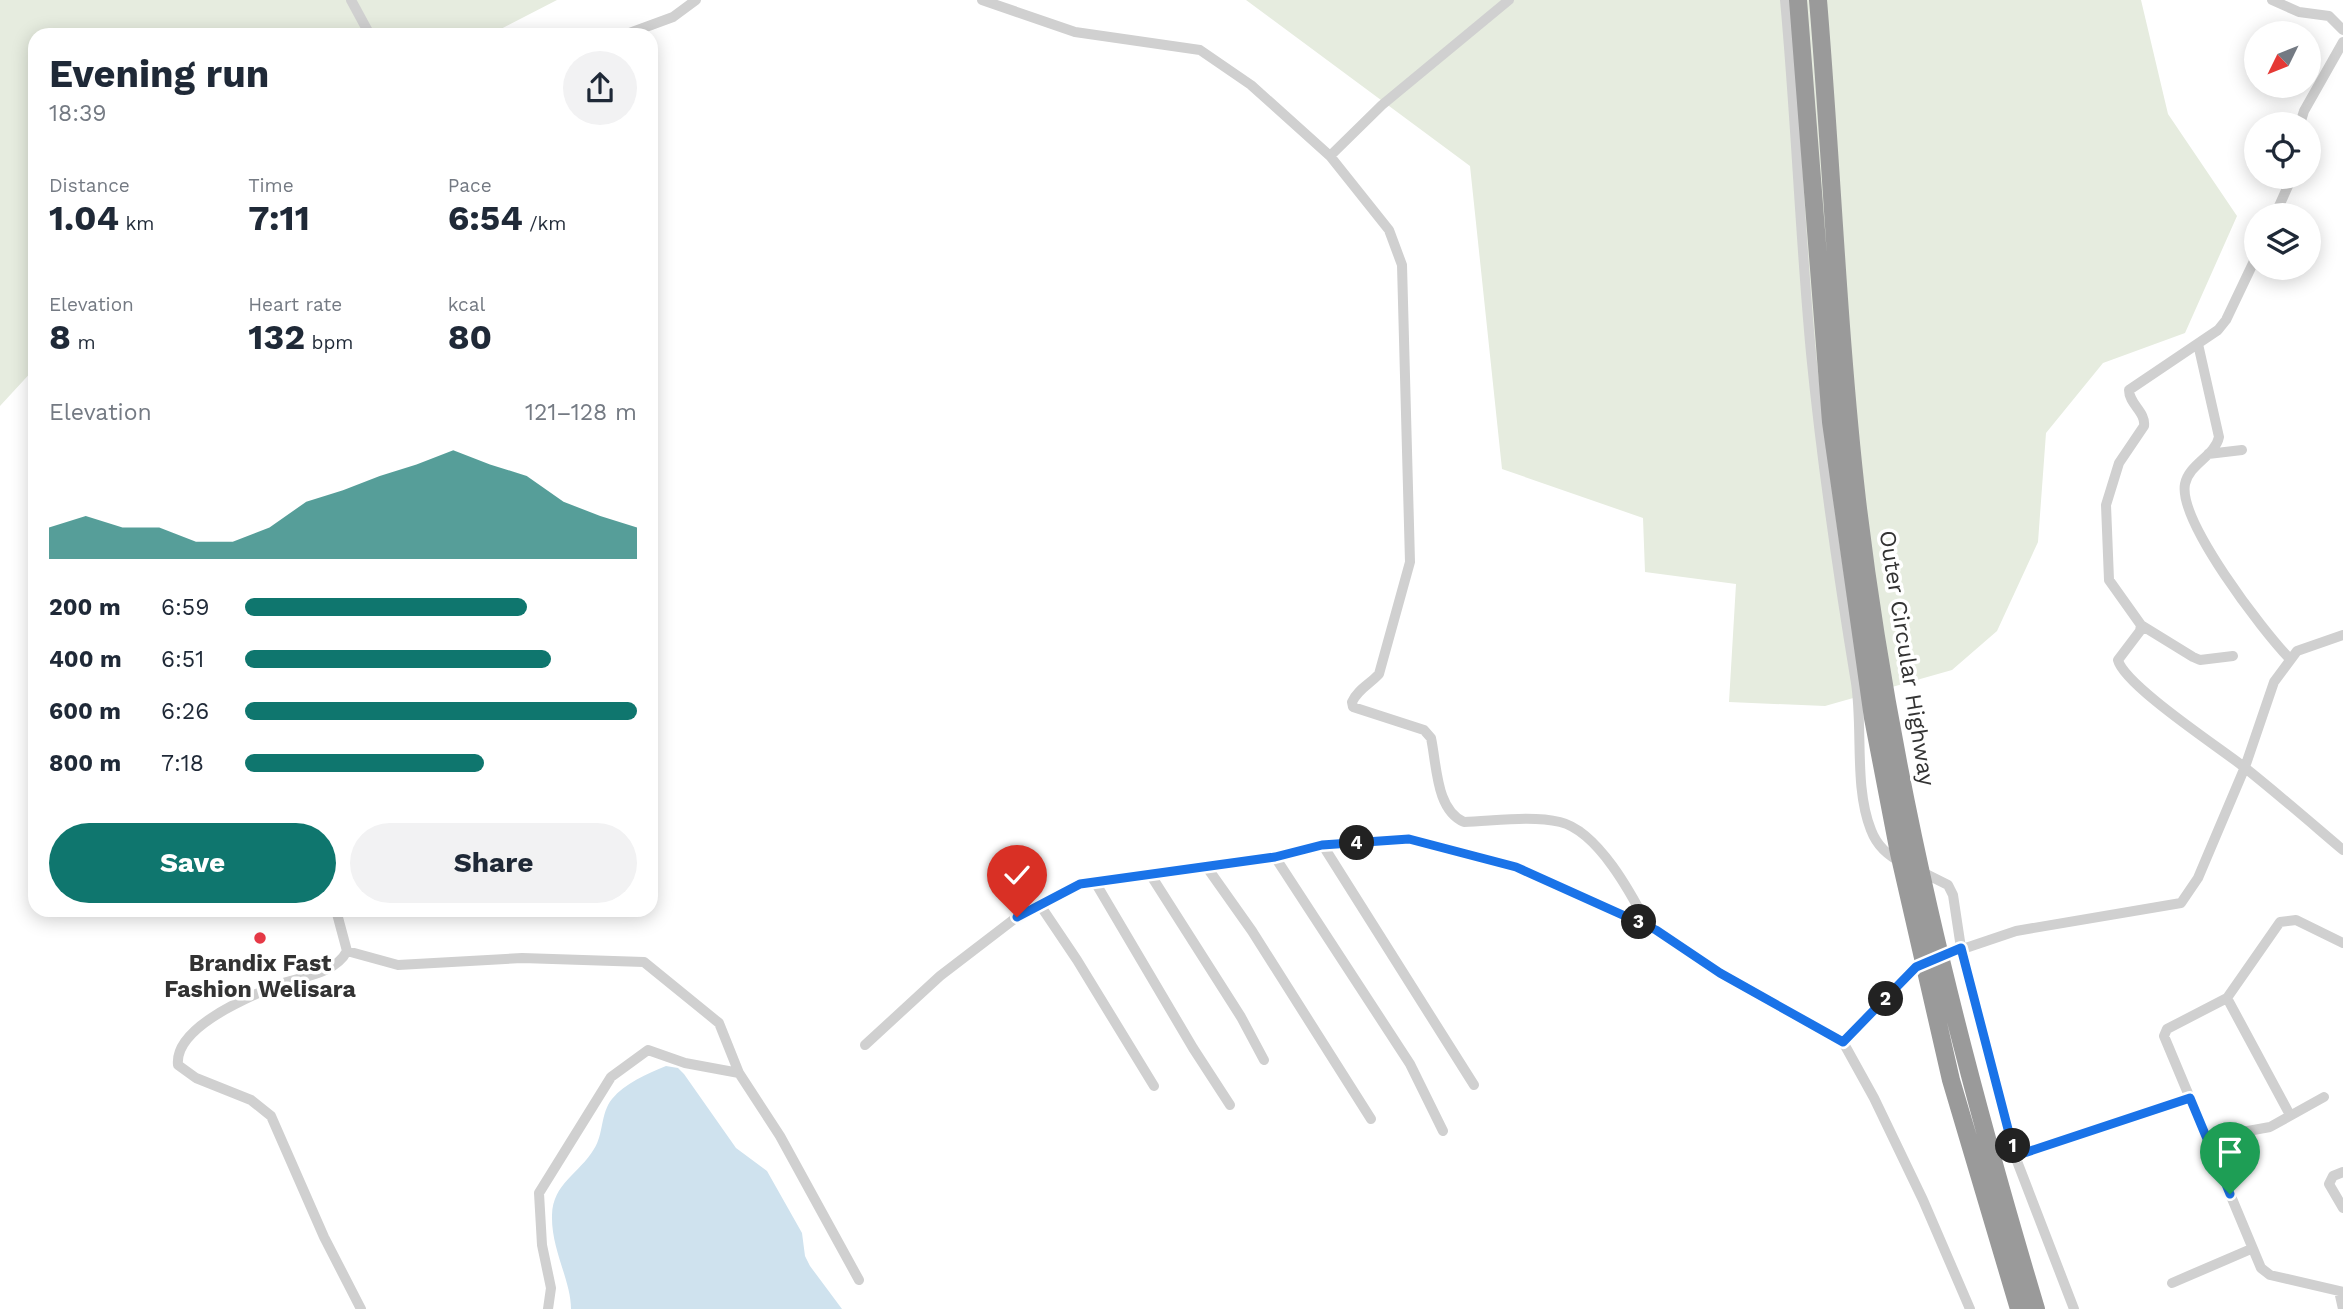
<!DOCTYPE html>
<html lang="en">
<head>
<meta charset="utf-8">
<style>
  :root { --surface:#fff; --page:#f2f2f3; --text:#1f2937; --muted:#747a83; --accent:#0f766e }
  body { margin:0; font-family:"Work Sans",sans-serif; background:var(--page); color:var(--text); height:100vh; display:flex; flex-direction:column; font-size:26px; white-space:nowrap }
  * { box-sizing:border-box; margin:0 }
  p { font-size:23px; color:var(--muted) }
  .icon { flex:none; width:38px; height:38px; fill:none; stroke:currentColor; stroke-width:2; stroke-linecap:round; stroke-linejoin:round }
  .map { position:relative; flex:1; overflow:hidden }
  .side { position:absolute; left:28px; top:28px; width:630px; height:889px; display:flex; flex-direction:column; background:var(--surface); border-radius:21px; box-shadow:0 4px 18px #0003 }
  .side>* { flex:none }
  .needle { width:46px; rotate:227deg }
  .controls { position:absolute; left:2244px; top:21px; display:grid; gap:14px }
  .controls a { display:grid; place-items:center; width:77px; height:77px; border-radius:50%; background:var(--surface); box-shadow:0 4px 18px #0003; font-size:35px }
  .pin { position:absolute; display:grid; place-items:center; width:60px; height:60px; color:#fff; margin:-72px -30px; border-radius:50% 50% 50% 0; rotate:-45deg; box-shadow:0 0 7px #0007 }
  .pin .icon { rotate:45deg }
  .km { position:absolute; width:35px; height:35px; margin:-18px; border-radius:50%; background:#222; color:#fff; font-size:19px; line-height:35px; text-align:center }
  .round { display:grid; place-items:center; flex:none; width:74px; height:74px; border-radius:37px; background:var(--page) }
  .head { display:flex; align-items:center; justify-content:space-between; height:119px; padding:0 21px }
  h1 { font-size:38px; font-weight:700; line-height:52px }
  .metrics { display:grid; grid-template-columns:repeat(3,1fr); gap:10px; height:119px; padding:7px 21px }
  .metrics div { display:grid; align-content:center }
  .metrics b { font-size:35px; font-weight:700 }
  .metrics small { font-size:19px; font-weight:400 }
  .metrics p { font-size:19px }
  .chart { height:196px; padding:14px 21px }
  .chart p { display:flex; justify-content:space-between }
  .chart svg { width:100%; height:126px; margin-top:7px; fill:var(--accent); opacity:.7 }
  .action { display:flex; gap:14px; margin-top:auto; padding:14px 21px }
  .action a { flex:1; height:80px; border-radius:42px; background:var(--accent); color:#fff; font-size:28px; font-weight:700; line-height:80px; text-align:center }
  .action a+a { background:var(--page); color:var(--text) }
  ul { padding:0 21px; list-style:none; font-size:23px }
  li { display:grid; grid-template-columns:112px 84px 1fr; align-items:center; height:52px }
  li i { height:18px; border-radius:9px; background:var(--accent) }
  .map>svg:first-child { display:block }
</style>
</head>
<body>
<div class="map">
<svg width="2343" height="1309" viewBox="0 0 2343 1309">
  <rect width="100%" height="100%" fill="#fff"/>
  <!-- green -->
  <path fill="#e6ecdf" d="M0 0H557L489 35H35V368L0 406Z
    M1246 0H2141L2168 114 2237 216 2185 333 2103 363 2046 433 2038 542 1997 631 1952 670 1825 706 1729 702 1736 584 1645 572 1643 518 1502 469 1470 166Z"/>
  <!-- water -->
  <path fill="#cfe2ee" d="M666 1066 678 1068 684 1074 736 1148 767 1171 802 1233 805 1256 810 1266 842 1309H571C571 1280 551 1250 552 1215 553 1183 579 1174 594 1149 604 1134 600 1114 612 1099 625 1083 647 1074 666 1066Z"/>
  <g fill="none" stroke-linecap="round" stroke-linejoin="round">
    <!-- street -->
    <path stroke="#d0d0d0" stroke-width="10" d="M351 0 370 35
      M982 0 1075 32 1200 50 1251 85 1330 156 1389 230 1402 265 1410 562 1379 674C1370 684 1358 689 1352 702L1353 707 1424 730 1431 738C1437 766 1436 810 1464 822 1494 821 1531 815 1560 822 1598 831 1632 895 1648 926
      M1785 0C1796 118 1800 236 1811 353 1822 464 1838 574 1856 683 1863 729 1854 788 1871 830 1877 846 1888 856 1903 863
      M2272 0 2299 12 2329 16 2343 30
      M624 35 673 17 696 0
      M2300 124 2304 111 2343 42
      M1330 156 1382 105 1509 0
      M2275 215 2292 177
      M2256 257 2226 320 2218 330 2129 390C2129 404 2146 412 2144 426L2119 463 2106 505 2109 580 2141 625 2140 631 2118 660C2124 685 2220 748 2244 767 2278 794 2310 822 2343 850
      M2198 344 2219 437C2215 456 2189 464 2185 484 2178 521 2263 631 2289 658
      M2208 454 2242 450
      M2141 625 2193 657 2200 660 2233 656
      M1322 844 1474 1085
      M1275 857 1410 1064 1443 1131
      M1206 866 1252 931 1371 1119
      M1920 871 1948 885 1953 895 1961 948 2015 1156 2074 1309
      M1150 874 1241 1017 1264 1060
      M1095 882 1193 1048 1230 1105
      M1040 905 1077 960 1154 1086
      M336 910 347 951C334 976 296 977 272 987 242 1000 174 1029 178 1065L196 1078 251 1100 271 1116 324 1237 361 1309
      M347 951 398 965 522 958 644 962 719 1023 739 1073 780 1136 859 1280
      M1939 957 2016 931 2181 903 2198 878 2245 767 2274 682 2297 651 2343 635
      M2227 998 2167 1029 2164 1036 2261 1268 2270 1275 2343 1292
      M1843 1042 1916 967 1926 963
      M865 1045 940 976 1017 917 1080 884 1275 857 1322 844 1409 840 1516 867 1656 930 1720 973 1843 1042 1874 1098 1923 1200 1970 1309
      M2290 1115 2227 998 2280 922 2296 920 2343 943
      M2209 1138 2270 1127 2324 1097
      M2015 1156 2190 1098
      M2343 1172 2333 1176 2329 1184 2343 1208
      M2172 1283 2251 1249
      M2339 1291 2343 1309
      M548 1309 551 1288 542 1245 539 1193 611 1077 648 1050 685 1063 739 1073"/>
    <!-- highway-bridge -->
    <path stroke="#9a9a9a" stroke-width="18" d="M1798 0 1831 422 1873 718 1899 853 1951 1080 2019 1309
      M1818 0C1832 167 1838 334 1857 500 1890 778 1956 1042 2036 1309"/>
  </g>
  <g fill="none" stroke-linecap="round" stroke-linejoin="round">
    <defs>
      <path id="route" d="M1017 917 1080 884 1275 857 1322 845 1409 839 1516 867 1656 930 1720 973 1843 1042 1916 967 1961 948 2015 1156 2190 1098 2230 1194"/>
    </defs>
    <!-- route casing -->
    <use href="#route" stroke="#fff" stroke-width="14"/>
    <!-- route -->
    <use href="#route" stroke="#1a73e8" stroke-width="9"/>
  </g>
  <!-- markers -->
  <circle fill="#e63946" stroke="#fff" stroke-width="2.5" cx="260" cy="938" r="7"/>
  <g text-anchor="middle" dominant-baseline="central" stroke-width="7" stroke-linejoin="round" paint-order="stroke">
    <!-- street labels -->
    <g font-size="23" fill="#333" stroke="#fff">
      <text transform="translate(1907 658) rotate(81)">Outer Circular Highway</text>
    </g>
    <!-- poi labels -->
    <g font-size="23" font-weight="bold" fill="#333" stroke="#fff">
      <text x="260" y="963">Brandix Fast<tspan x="260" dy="26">Fashion Welisara</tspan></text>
    </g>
  </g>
</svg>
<div class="controls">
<a><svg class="needle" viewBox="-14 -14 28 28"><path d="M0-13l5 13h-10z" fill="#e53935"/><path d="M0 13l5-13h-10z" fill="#747a83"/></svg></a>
<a><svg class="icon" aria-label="locate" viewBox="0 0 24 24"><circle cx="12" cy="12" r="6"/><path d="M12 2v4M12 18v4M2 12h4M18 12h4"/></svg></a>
<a><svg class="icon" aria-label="layers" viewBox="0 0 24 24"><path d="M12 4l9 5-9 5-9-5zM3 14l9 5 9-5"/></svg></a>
</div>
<div class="pin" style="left:2230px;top:1194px;background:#1e9e55"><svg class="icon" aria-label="arrive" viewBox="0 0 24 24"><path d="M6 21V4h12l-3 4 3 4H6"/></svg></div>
<div class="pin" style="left:1017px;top:917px;background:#d93025"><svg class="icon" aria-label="check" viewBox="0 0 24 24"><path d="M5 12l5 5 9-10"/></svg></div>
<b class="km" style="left:2013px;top:1146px">1</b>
<b class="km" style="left:1886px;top:999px">2</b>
<b class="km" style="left:1639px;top:922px">3</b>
<b class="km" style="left:1357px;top:843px">4</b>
<section class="side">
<div class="head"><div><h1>Evening run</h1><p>18:39</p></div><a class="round"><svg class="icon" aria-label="share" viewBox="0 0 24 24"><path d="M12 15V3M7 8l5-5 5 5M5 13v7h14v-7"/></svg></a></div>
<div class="metrics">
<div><p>Distance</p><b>1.04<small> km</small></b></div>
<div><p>Time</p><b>7:11</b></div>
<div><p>Pace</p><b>6:54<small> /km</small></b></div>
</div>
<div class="metrics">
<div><p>Elevation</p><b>8<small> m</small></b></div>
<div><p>Heart rate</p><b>132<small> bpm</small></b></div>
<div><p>kcal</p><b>80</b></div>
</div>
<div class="chart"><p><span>Elevation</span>121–128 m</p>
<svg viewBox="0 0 160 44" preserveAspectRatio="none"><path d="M0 44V33L10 29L20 33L30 33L40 38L50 38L60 33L70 24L80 20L90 15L100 11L110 6L120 11L130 15L140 24L150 29L160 33V44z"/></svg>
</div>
<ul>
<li><b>200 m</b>6:59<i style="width:72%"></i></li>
<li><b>400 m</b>6:51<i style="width:78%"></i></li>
<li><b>600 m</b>6:26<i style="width:100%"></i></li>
<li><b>800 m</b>7:18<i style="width:61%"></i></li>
</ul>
<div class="action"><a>Save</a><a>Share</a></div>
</section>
</div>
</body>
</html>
